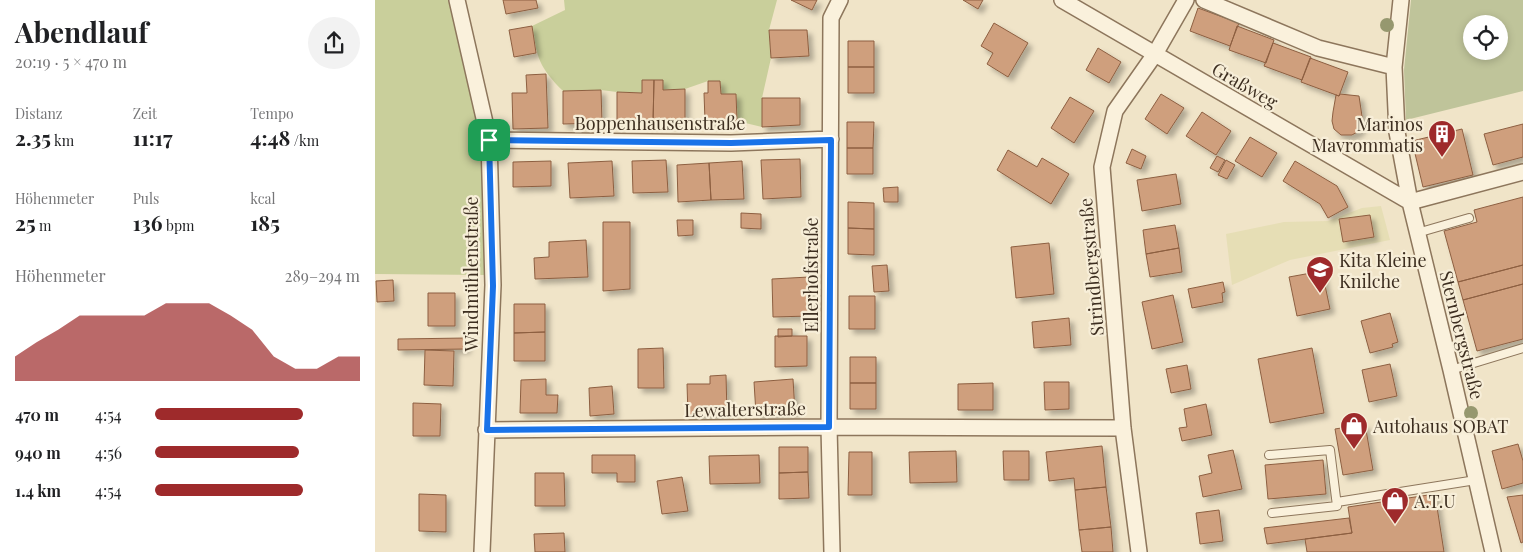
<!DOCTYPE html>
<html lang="de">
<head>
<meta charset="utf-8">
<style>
  :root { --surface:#fff; --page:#f2f2f2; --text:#202124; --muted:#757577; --accent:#9e2a2b }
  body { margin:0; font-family:"Playfair Display",serif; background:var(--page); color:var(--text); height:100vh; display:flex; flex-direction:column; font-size:19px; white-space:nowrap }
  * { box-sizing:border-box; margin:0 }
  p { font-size:16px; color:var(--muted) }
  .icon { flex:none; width:28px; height:28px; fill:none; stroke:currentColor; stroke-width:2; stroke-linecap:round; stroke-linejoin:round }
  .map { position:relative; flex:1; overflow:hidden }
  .sheet { display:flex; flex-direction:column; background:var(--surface); width:375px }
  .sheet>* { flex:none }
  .buttons { position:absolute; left:1088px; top:15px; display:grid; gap:10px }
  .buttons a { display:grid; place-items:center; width:45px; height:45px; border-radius:50%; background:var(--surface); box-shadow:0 2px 8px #0003; font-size:25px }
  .pin { position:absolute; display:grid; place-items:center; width:42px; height:42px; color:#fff; margin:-21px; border-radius:10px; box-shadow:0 2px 8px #0006 }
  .round { display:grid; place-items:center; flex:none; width:52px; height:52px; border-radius:26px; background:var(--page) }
  .headline { display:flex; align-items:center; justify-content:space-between; height:85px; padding:0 15px }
  h1 { font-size:28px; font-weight:700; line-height:38px }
  .stats { display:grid; grid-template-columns:repeat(3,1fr); gap:8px; height:85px; padding:5px 15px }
  .stats div { display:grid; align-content:center }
  .stats b { font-size:21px; font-weight:700 }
  .stats small { font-size:14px; font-weight:400 }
  .stats p { font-size:14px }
  .chart { height:140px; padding:10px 15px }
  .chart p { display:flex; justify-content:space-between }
  .chart svg { width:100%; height:90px; margin-top:5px; fill:var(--accent); opacity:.7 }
  ul { padding:0 15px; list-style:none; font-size:16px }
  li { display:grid; grid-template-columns:80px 60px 1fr; align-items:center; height:38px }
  li i { height:12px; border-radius:6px; background:var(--accent) }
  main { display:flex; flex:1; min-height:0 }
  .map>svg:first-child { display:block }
</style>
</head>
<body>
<main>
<section class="sheet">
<div class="headline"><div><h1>Abendlauf</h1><p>20:19 · 5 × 470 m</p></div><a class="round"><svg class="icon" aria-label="share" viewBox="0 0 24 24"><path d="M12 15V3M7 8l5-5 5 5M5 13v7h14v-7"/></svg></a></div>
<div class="stats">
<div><p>Distanz</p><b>2.35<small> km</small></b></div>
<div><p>Zeit</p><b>11:17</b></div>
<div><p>Tempo</p><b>4:48<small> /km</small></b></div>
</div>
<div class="stats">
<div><p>Höhenmeter</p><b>25<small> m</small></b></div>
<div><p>Puls</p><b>136<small> bpm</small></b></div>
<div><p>kcal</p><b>185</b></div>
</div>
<div class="chart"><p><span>Höhenmeter</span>289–294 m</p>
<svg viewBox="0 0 160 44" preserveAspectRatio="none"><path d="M0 44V32L10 25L20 19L30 12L40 12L50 12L60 12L70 6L80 6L90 6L100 12L110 19L120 32L130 38L140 38L150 32L160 32V44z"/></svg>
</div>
<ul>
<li><b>470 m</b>4:54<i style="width:72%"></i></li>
<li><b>940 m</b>4:56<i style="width:70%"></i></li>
<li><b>1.4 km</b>4:54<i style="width:72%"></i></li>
</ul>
</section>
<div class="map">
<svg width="1148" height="552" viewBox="0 0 1148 552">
  <defs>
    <filter id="shadow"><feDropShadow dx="4.5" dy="4.5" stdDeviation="2.5" flood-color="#0004"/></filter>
  </defs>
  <rect width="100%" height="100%" fill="#f0e4c8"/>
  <!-- farmland -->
  <path fill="#e6deb5" d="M1006 206 1015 240 915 260 857 285 851 234 909 222 953 221 987 208Z"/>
  <!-- green -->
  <path fill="#c9cf9b" d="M0 0H74L108 141 111 275 0 274Z
    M189 0H402L394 30 396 58 387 98V127L362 121 361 94H346L345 81H333L310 89 288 90V80H267V93L242 92 226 90 188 91C164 67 162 58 157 26L190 10Z"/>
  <!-- cemetery -->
  <path fill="#bfc49a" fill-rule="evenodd" d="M1036 0H1148V91L1031 120 1029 70ZM1096 24H1124V51H1096Z"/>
  <!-- building -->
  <path fill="#cf9f7d" stroke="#8d5f41" filter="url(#shadow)" d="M128 0H161L163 8 131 14Z
    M416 0H442L437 10Z
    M588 0H608L603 9Z
    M823 8 864 23 855 46 815 31Z
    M619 23 653 43 633 77 612 64 618 53 606 46Z
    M157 26 161 53 139 57 134 30Z
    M862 26 899 40 891 63 854 50Z
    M394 30H432L434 56 396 58Z
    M473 41H499V67H473Z
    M898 43 936 57 927 80 889 66Z
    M723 48 746 62 734 83 711 70Z
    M935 58 973 72 964 96 926 82Z
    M473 67H499V93H473Z
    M171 74 173 128 138 129 137 93H152L151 75Z
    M267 80H279L278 123H242V92L267 93Z
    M279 80H288V90L310 89V123H278Z
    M333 81H345L346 94H361L362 121H330L329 93H333Z
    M226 90 227 123 188 124V91Z
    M786 94 809 108 792 134 770 119Z
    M965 94 984 96 988 123 984 131 977 135H966L959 129 957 121 958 112 961 95 964 96Z
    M695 97 719 111 699 143 676 128Z
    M387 98H425V125L387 127Z
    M827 112 856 131 841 155 811 136Z
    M472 122H499L498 148H472Z
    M1148 124V157L1118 165 1109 134Z
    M1087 129 1098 175 1048 187 1037 141Z
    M875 137 902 153 887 177 860 161Z
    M472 148H498V174H472Z
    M757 149 771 156 766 169 751 163Z
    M633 150 662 167 667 158 694 174 676 204 622 170Z
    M842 156 850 160 843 172 835 168Z
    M425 159 426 197 388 199 386 160Z
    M291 160 293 192 258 193 257 161Z
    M851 160 860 165 852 179 843 175Z
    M176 161V186L138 187V162Z
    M237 161 239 196 195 198 193 163Z
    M367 161 369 199 336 200 334 163Z
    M920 161 962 186 973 207 953 218 945 204 908 181Z
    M334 163 336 200 303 202 302 165Z
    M801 174 806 204 767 211 762 180Z
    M523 187V202H509L508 188Z
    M1148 197V265L1083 282 1069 231 1102 222 1099 210Z
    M473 202 499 203V229L473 228Z
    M366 213 386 214V229L366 228Z
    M995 215 999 237 968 242 964 219Z
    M302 220H318V235L303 236Z
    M228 222H255V289L228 291Z
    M800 225 804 248 771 254 768 230Z
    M473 228 499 229V255L473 254Z
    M211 240 213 277 160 279 159 258 174 257V242Z
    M674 243 679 294 641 298 636 247Z
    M804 248 807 272 775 277 771 254Z
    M512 265 514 291 499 292 497 266Z
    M1148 265V284L1088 300 1083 282Z
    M947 271 955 309 922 316 914 277Z
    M434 277 435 316 398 317 397 279Z
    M18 280 19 301 2 302 1 281Z
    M848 282 850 292 847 293 848 302 817 308 813 289Z
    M1148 284V339L1102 351 1088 300Z
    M53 293H80V326H53Z
    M798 295 808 342 777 349 767 302Z
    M474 296H500V329H474Z
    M139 304H170V332L139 333Z
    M1015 313 1023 342 1017 344 1018 347 995 353 986 321Z
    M694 318 696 345 659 348 657 322Z
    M403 329H417V336L403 337Z
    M170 332V361H139V333Z
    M400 336H432V366L400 367Z
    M91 338V349L23 350V339Z
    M288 348 289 388H263V349Z
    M937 348 949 413 895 423 883 359Z
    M50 350 79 351 78 386 49 385Z
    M475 357H501V383H475Z
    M1015 364 1022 396 994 402 987 370Z
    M812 365 816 389 796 393 791 369Z
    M351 375 352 414 313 415 312 384H335V376Z
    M171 379V395H183L182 413H145L146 380Z
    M418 379 420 412 381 414 379 382Z
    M669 382H694V409L670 410Z
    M475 383H501V409H475Z
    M618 383V410H583V384Z
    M237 386 239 414 215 416 214 388Z
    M38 403 66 404 65 436H38Z
    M831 404 837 435 807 441 804 428 812 427 809 409Z
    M990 424 998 470 968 475 960 429Z
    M1143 444 1148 461V483L1127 489 1117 451Z
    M727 446 731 487 700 490 699 478 674 481 671 452Z
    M404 447H433V472L404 473Z
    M858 450 867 489 828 497 824 476 837 473 833 455Z
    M581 451 582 482 535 483 534 452Z
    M628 451H654V480H629Z
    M474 452H497V495H473Z
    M217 455H260V482H242V473H217Z
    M384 455 385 483 335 484 334 456Z
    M948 460 951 494 893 499 890 465Z
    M433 472 434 498 404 499V473Z
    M160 473H189L190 506H160Z
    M307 477 313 511 287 514 282 481Z
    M731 487 736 527 704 530 700 490Z
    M44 494 71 495V532L44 531Z
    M1060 494 1069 552H932L930 539 977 533 973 507Z
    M1148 495V542L1146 543 1132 497Z
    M844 510 848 541 825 544 821 513Z
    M974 518 977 533 892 544 889 528Z
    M736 527 738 552H707L704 530Z
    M189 533 190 552H160L159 534Z"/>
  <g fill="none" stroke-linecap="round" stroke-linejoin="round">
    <defs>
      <path id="lane" d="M1042 233 1094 218
        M1076 370 1148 348
        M894 455 955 450 962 506 897 513
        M962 502 1101 480"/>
      <path id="street" d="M82 0 114 140 118 285 107 552
        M687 0 1035 202
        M829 0 943 48 1019 67
        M1026 0 1019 67 1022 132 1035 202 1076 370 1118 552
        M114 140 356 143 456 139
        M1035 202 1148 172
        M111 430 454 427 748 428
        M457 552 454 427 456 18 465 0
        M764 552 748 428 727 167 740 111 780 54 811 0"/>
    </defs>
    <!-- lane casing -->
    <use href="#lane" stroke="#8d765c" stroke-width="10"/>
    <!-- street casing -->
    <use href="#street" stroke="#8d765c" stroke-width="18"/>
    <!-- lane -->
    <use href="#lane" stroke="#faf1dc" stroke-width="8"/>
    <!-- street -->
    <use href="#street" stroke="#faf1dc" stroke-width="15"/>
  </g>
  <!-- trees -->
  <g fill="#96986f">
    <circle cx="1012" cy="25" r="7"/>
    <circle cx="1096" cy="413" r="7"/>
  </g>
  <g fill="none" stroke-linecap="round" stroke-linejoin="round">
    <defs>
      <path id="route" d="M114 140 356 143 456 140 454 427 112 430 118 286Z"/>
    </defs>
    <!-- route casing -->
    <use href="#route" stroke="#fff" stroke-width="10"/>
    <!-- route -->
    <use href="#route" stroke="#1a73e8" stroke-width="6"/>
  </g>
  <!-- icons -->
  <defs>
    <symbol id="building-pin" viewBox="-11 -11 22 30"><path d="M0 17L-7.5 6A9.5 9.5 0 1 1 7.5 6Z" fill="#9e2a2b" stroke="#f7eed8"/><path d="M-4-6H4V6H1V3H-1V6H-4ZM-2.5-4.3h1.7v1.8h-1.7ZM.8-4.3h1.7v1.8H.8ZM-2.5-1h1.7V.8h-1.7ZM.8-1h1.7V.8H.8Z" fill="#fff"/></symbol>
    <symbol id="school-pin" viewBox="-11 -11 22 30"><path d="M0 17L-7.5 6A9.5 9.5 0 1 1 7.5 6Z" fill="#9e2a2b" stroke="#f7eed8"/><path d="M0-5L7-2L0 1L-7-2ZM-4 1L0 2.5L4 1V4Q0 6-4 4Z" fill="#fff"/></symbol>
    <symbol id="shop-pin" viewBox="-11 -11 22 30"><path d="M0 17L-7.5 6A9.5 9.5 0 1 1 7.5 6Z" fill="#9e2a2b" stroke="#f7eed8"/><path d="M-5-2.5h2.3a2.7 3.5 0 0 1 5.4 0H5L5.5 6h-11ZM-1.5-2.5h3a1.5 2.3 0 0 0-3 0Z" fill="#fff"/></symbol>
  </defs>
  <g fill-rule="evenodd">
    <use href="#building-pin" x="1051" y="118" width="32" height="43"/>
    <use href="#school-pin" x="929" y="254" width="32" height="43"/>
    <use href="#shop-pin" x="963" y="410" width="32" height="43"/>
    <use href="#shop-pin" x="1004" y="485" width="32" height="43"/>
  </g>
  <g text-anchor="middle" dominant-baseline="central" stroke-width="4.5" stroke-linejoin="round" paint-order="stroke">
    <!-- street labels -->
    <g font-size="18" fill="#3d2e20" stroke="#f7eed8">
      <text transform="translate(870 85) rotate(30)">Graßweg</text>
      <text x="285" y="123">Boppenhausenstraße</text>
      <text transform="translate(716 267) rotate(-95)">Strindbergstraße</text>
      <text transform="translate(96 274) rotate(-90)">Windmühlenstraße</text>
      <text transform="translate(436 275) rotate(-90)">Ellerhofstraße</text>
      <text transform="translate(1087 335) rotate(76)">Sternbergstraße</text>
      <text transform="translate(370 409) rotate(-1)">Lewalterstraße</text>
    </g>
    <!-- poi labels -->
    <g font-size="18" fill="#3d2e20" stroke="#f7eed8" text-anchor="start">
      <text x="1048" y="124" text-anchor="end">Marinos<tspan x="1048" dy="21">Mavrommatis</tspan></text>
      <text x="964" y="260">Kita Kleine<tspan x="964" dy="21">Knilche</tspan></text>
      <text x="998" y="426">Autohaus SOBAT</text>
      <text x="1039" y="501">A.T.U</text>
    </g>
  </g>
</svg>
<div class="buttons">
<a><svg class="icon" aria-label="locate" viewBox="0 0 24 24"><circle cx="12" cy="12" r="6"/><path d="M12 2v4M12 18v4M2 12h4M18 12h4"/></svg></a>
</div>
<div class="pin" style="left:114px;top:140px;background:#1e9e55"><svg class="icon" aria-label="arrive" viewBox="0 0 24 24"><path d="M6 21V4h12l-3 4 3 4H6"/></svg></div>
</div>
</main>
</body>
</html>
